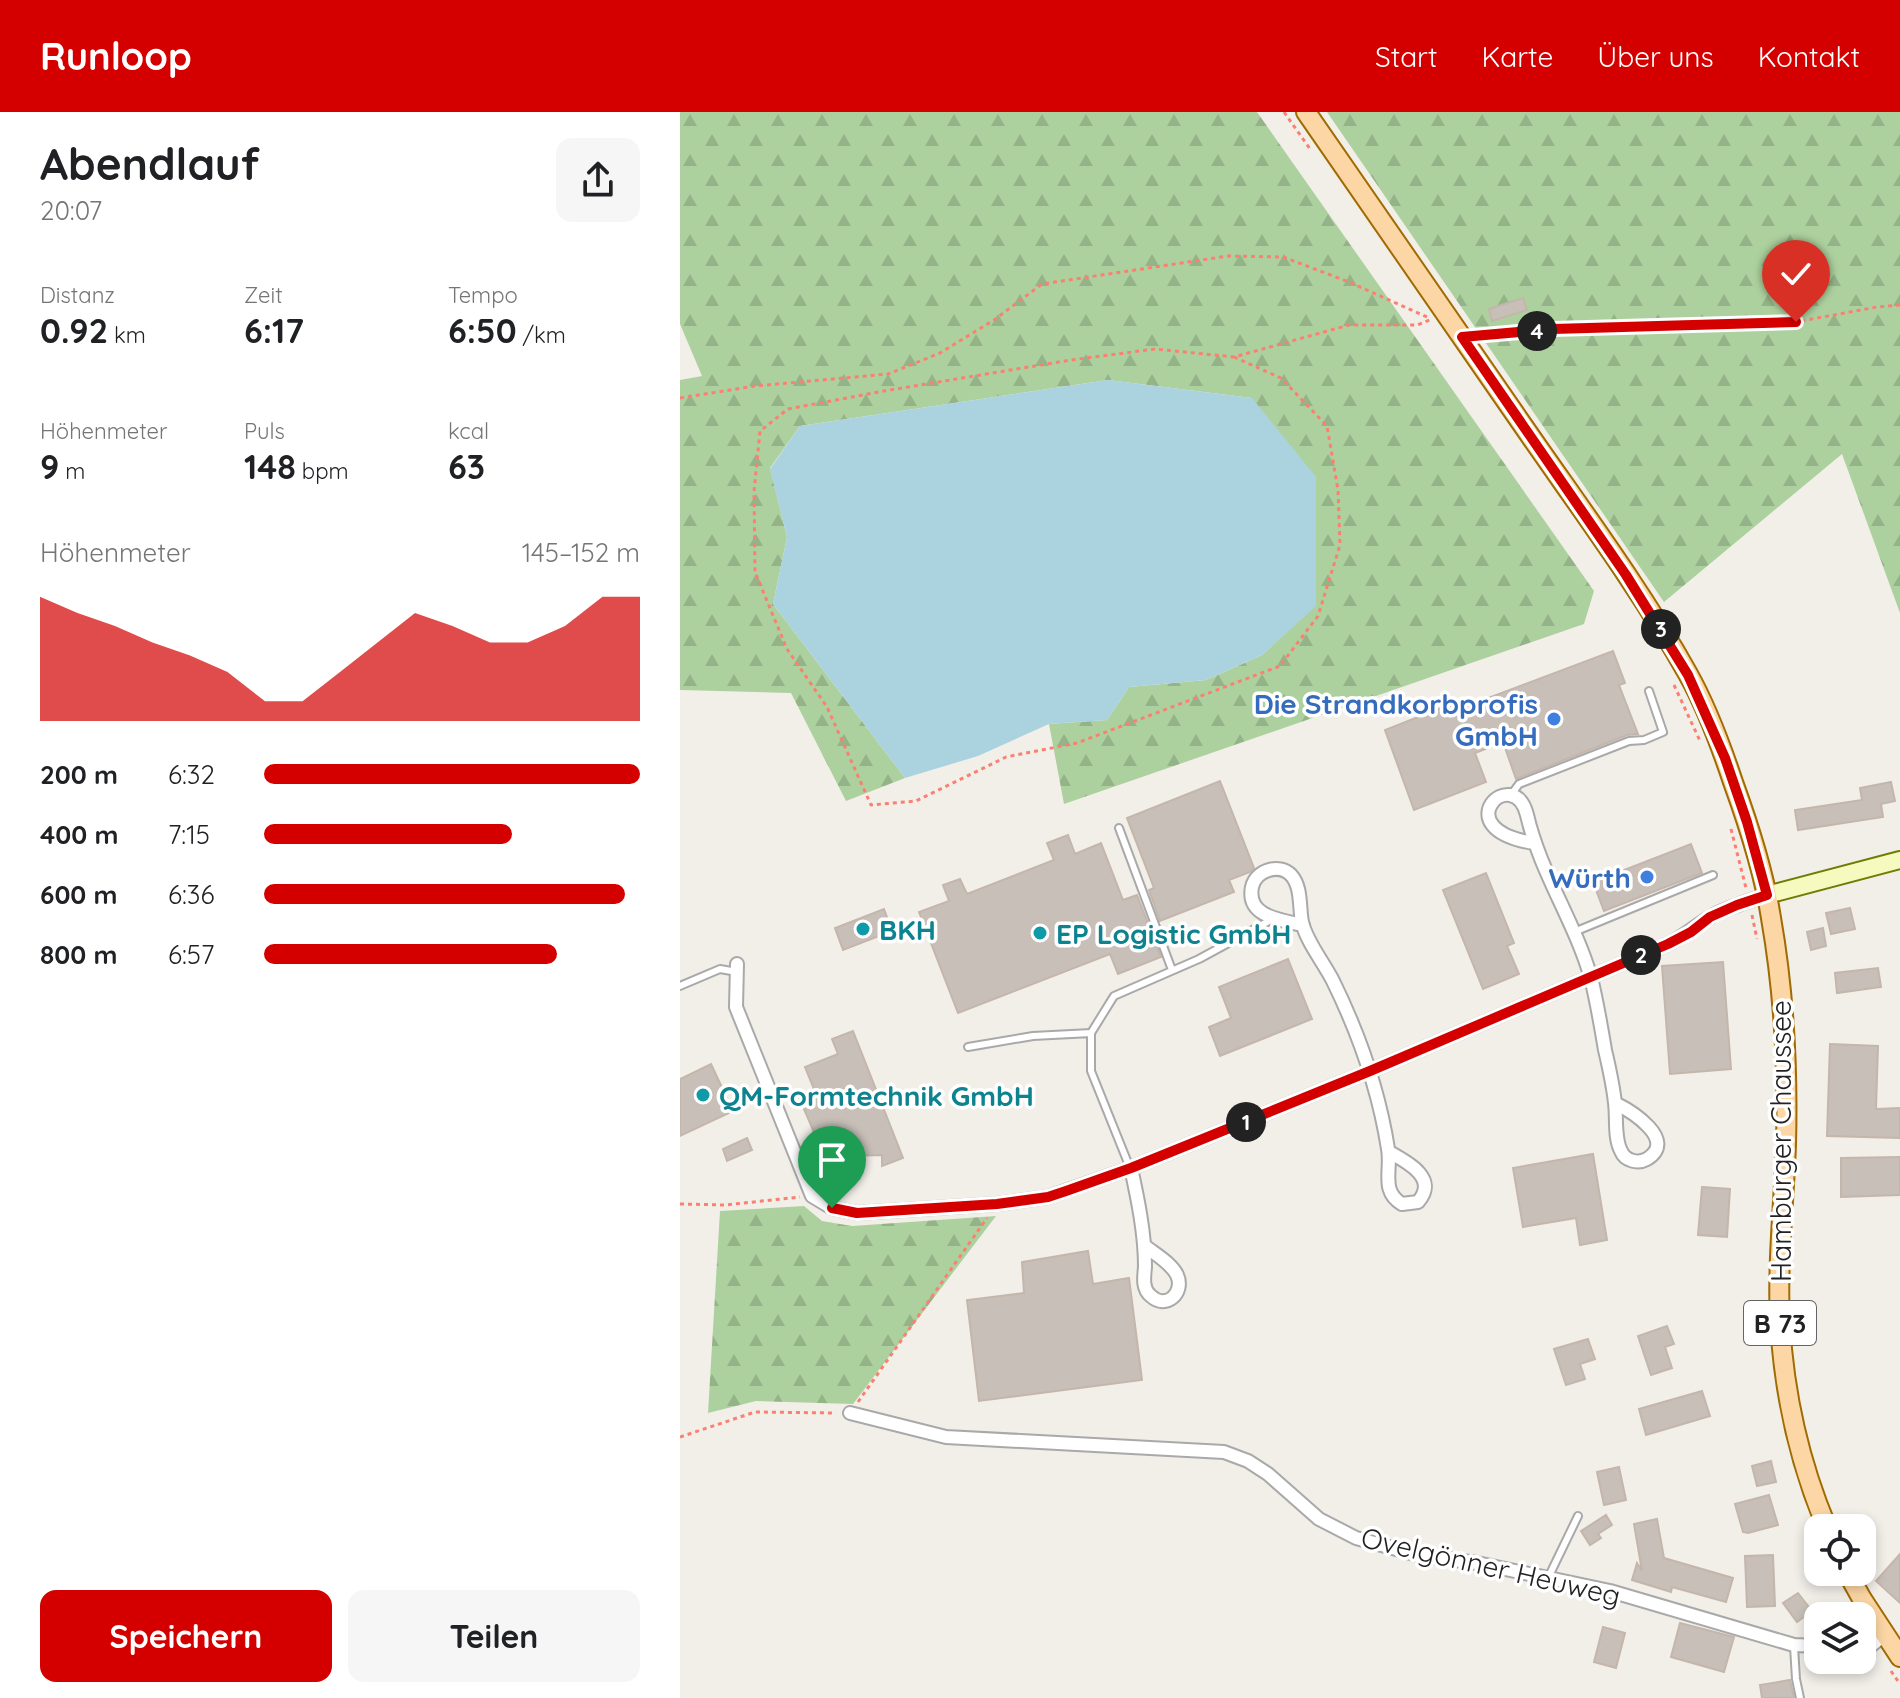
<!DOCTYPE html>
<html lang="de">
<head>
<meta charset="utf-8">
<style>
  :root { --surface:#fff; --page:#f6f6f6; --text:#202124; --muted:#757577; --accent:#d40000 }
  body { margin:0; font-family:Quicksand,sans-serif; background:var(--page); color:var(--text); height:100vh; display:flex; flex-direction:column; font-size:30px; white-space:nowrap }
  * { box-sizing:border-box; margin:0 }
  p { font-size:26px; color:var(--muted) }
  .icon { flex:none; width:44px; height:44px; fill:none; stroke:currentColor; stroke-width:2; stroke-linecap:round; stroke-linejoin:round }
  .map { position:relative; flex:1; overflow:hidden }
  .side { display:flex; flex-direction:column; background:var(--surface); width:680px }
  .side>* { flex:none }
  .controls { position:absolute; left:1124px; top:1402px; display:grid; gap:16px }
  .controls a { display:grid; place-items:center; width:72px; height:72px; border-radius:16px; background:var(--surface); box-shadow:0 4px 12px #0003; font-size:40px }
  .pin { position:absolute; display:grid; place-items:center; width:68px; height:68px; color:#fff; margin:-82px -34px; border-radius:50% 50% 50% 0; rotate:-45deg; box-shadow:0 0 8px #0007 }
  .pin .icon { rotate:45deg }
  .km { position:absolute; width:40px; height:40px; margin:-20px; border-radius:50%; background:#222; color:#fff; font-size:22px; line-height:40px; text-align:center }
  .round { display:grid; place-items:center; flex:none; width:84px; height:84px; border-radius:16px; background:var(--page) }
  .head { display:flex; align-items:center; justify-content:space-between; height:136px; padding:0 40px }
  h1 { font-size:44px; font-weight:700; line-height:60px }
  .figures { display:grid; grid-template-columns:repeat(3,1fr); gap:12px; height:136px; padding:8px 40px }
  .figures div { display:grid; align-content:center }
  .figures b { font-size:34px; font-weight:700 }
  .figures small { font-size:22px; font-weight:400 }
  .figures p { font-size:22px }
  .chart { height:224px; padding:16px 40px }
  .chart p { display:flex; justify-content:space-between }
  .chart svg { width:100%; height:144px; margin-top:8px; fill:var(--accent); opacity:.7 }
  .primary-button { display:flex; gap:16px; margin-top:auto; padding:16px 40px }
  .primary-button a { flex:1; height:92px; border-radius:16px; background:var(--accent); color:#fff; font-size:32px; font-weight:700; line-height:92px; text-align:center }
  .primary-button a+a { background:var(--page); color:var(--text) }
  ul { padding:0 40px; list-style:none; font-size:26px }
  li { display:grid; grid-template-columns:128px 96px 1fr; align-items:center; height:60px }
  li i { height:20px; border-radius:10px; background:var(--accent) }
  header { display:flex; align-items:center; gap:48px; box-sizing:border-box; height:112px; padding:0 40px; background:var(--accent); color:#fff }
  header strong { font-size:38px }
  nav { display:flex; gap:44px; margin-inline-start:auto; font-size:28px }
  main { display:flex; flex:1; min-height:0 }
  .map>svg:first-child { display:block }
</style>
</head>
<body>
<header>
<strong>Runloop</strong>
<nav><a>Start</a><a>Karte</a><a>Über uns</a><a>Kontakt</a></nav>
</header>
<main>
<section class="side">
<div class="head"><div><h1>Abendlauf</h1><p>20:07</p></div><a class="round"><svg class="icon" aria-label="share" viewBox="0 0 24 24"><path d="M12 15V3M7 8l5-5 5 5M5 13v7h14v-7"/></svg></a></div>
<div class="figures">
<div><p>Distanz</p><b>0.92<small> km</small></b></div>
<div><p>Zeit</p><b>6:17</b></div>
<div><p>Tempo</p><b>6:50<small> /km</small></b></div>
</div>
<div class="figures">
<div><p>Höhenmeter</p><b>9<small> m</small></b></div>
<div><p>Puls</p><b>148<small> bpm</small></b></div>
<div><p>kcal</p><b>63</b></div>
</div>
<div class="chart"><p><span>Höhenmeter</span>145–152 m</p>
<svg viewBox="0 0 160 44" preserveAspectRatio="none"><path d="M0 44V6L10 11L20 15L30 20L40 24L50 29L60 38L70 38L80 29L90 20L100 11L110 15L120 20L130 20L140 15L150 6L160 6V44z"/></svg>
</div>
<ul>
<li><b>200 m</b>6:32<i style="width:100%"></i></li>
<li><b>400 m</b>7:15<i style="width:66%"></i></li>
<li><b>600 m</b>6:36<i style="width:96%"></i></li>
<li><b>800 m</b>6:57<i style="width:78%"></i></li>
</ul>
<div class="primary-button"><a>Speichern</a><a>Teilen</a></div>
</section>
<div class="map">
<svg width="1220" height="1586" viewBox="0 0 1220 1586">
  <defs>
    <pattern id="forest-firs" width="22" height="20" patternUnits="userSpaceOnUse" patternTransform="scale(2)"><rect width="22" height="20" fill="#add19e"/><path d="M5 1l3.5 6h-7zM16 11l3.5 6h-7z" fill="#95b388"/></pattern>
  </defs>
  <rect width="100%" height="100%" fill="#f2efe9"/>
  <!-- forest -->
  <path fill="url(#forest-firs)" d="M0 0H577L914 479 904 512 384 692 369 612 427 608 449 575 526 568 582 543 636 493 572 286 428 268 120 314 90 356 107 425 93 492 225 666 166 689 111 581 0 578V268L22 264 0 212Z
    M647 0H1220V501L1162 342 984 490Z
    M124 1094 142 1109 172 1114 316 1104 173 1292 76 1289 28 1301 40 1099Z"/>
  <!-- water -->
  <path fill="#aad3df" d="M428 268 572 286 636 365V494L582 543 526 568 449 575 427 608 369 612 298 644 225 666 93 492 107 425 90 357 120 314Z"/>
  <!-- building -->
  <path fill="#c7bfb8" stroke="#c4b6ab" stroke-width="2" d="M843 186 847 198 812 209 809 197Z
    M933 539 945 571 939 573 958 622 947 623 836 667 823 630 795 641 806 670 734 698 705 618 776 590 779 597Z
    M540 669 574 756 570 760 549 768 554 780 480 809 469 778 474 776 447 706Z
    M1211 670 1215 689 1201 692 1203 705 1118 718 1115 698 1182 688 1180 676Z
    M388 723 395 742 421 731 443 788 457 783 481 845 438 862 430 842 278 901 239 800 269 789 263 773 280 767 287 782 374 748 367 731Z
    M1011 732 1022 761 924 799 913 770Z
    M806 761 834 831 827 834 839 862 803 877 763 778Z
    M1170 796 1175 817 1151 822 1146 801Z
    M204 797 212 819 163 838 155 816Z
    M1143 816 1146 834 1131 838 1127 820Z
    M608 847 632 907 540 944 529 915 551 906 539 875Z
    M1043 850 1051 957 990 962 982 854Z
    M1198 856 1201 875 1157 881 1155 861Z
    M173 919 223 1046 202 1054V1043L173 1044 167 1029 142 1039 118 983 134 977 125 955 158 942 152 927Z
    M1150 932 1198 934 1196 997 1220 996V1026L1147 1024Z
    M31 952 53 999 0 1024V967Z
    M67 1026 72 1038 47 1049 43 1037Z
    M913 1042 927 1128 900 1133 896 1106 843 1115 833 1056Z
    M1220 1045V1083L1161 1085V1046Z
    M1022 1075 1050 1077 1047 1125 1018 1123Z
    M408 1139 413 1172 449 1166 462 1268 299 1289 287 1188 344 1181 342 1150Z
    M987 1214 994 1232 985 1235 992 1256 971 1263 958 1224Z
    M908 1227 915 1247 900 1252 905 1267 886 1273 874 1237Z
    M1022 1279 1030 1304 966 1323 959 1297Z
    M1091 1349 1096 1370 1077 1374 1072 1354Z
    M939 1355 946 1388 924 1393 917 1360Z
    M1089 1383 1098 1413 1068 1421 1063 1420 1055 1392Z
    M926 1403 932 1413 918 1422 921 1426 910 1433 901 1419Z
    M977 1407 984 1446 1053 1466 1046 1490 992 1475 991 1480 952 1468 957 1451 962 1459 954 1412Z
    M1220 1442V1491L1196 1469Z
    M1093 1443 1095 1494 1067 1495 1065 1444Z
    M1118 1481 1132 1499 1117 1510 1103 1491Z
    M1000 1511 1054 1525 1044 1560 991 1545Z
    M923 1515 945 1521 936 1556 914 1550Z
    M1110 1568 1114 1586H1082L1080 1573Z"/>
  <g fill="none" stroke-linecap="round" stroke-linejoin="round">
    <defs>
      <path id="lane" d="M831 683 839 672 949 629 964 628 983 620 969 579
        M439 716 492 858
        M894 820 1033 763
        M0 874 40 857 57 860
        M288 935 353 924 411 921
        M450 1056 411 959V921L434 884 519 847 591 808
        M868 1466 898 1404
        M1114 1534 1116 1567 1120 1586"/>
      <path id="street" d="M854 731C763 717 834 650 847 703 860 760 895 810 911 866 917 890 921 914 925 938 929 955 933 973 935 991 937 1006 934 1026 941 1039 945 1049 958 1052 967 1047 998 1028 951 999 935 991
        M623 813C601 808 566 805 572 775 576 758 599 751 611 763 622 775 619 795 622 810 626 829 644 851 653 869 679 922 699 979 708 1037 712 1058 700 1079 722 1092L738 1090C759 1066 727 1050 709 1040
        M57 852 56 895 132 1084 152 1096 177 1101 317 1092 368 1085 451 1056 690 959 988 832C1004 825 1016 813 1032 804 1049 795 1068 789 1087 783
        M451 1056C458 1088 465 1122 465 1155 464 1165 462 1177 471 1184 486 1198 505 1181 497 1163 491 1151 475 1142 465 1134
        M170 1301 266 1325 544 1340 568 1349 588 1362 639 1407 676 1426 738 1443 797 1451 930 1479 1114 1533 1138 1534
        M1182 1535 1193 1532 1204 1523"/>
      <path id="secondary" d="M1087 783 1220 748"/>
      <path id="primary" d="M626 0C698 105 771 210 844 315 900 396 960 476 1008 562 1027 596 1041 634 1053 670 1069 714 1084 760 1091 806 1104 880 1108 956 1106 1032 1104 1091 1097 1151 1100 1211 1104 1281 1120 1352 1147 1416
        M1167 1460 1182 1487 1220 1545"/>
    </defs>
    <!-- lane casing -->
    <use href="#lane" stroke="#a9a9a9" stroke-width="10"/>
    <!-- street casing -->
    <use href="#street" stroke="#a9a9a9" stroke-width="16"/>
    <!-- secondary casing -->
    <use href="#secondary" stroke="#707d05" stroke-width="20"/>
    <!-- primary casing -->
    <use href="#primary" stroke="#a06b00" stroke-width="22"/>
    <!-- path -->
    <path stroke="#fa8072" stroke-width="3" stroke-dasharray="4 4" stroke-linecap="butt" d="M604 0 630 37
      M802 224 873 217 1116 210 1197 195 1220 193
      M554 245 601 266 647 314 658 378 660 433 638 504 600 554 397 631 326 645 236 689 191 693 147 595 107 537 75 460 74 380 80 319 108 297 204 279 391 248 475 237 554 245 669 213H737L752 207
      M0 286 75 274 208 262 260 241 314 208 362 172 548 144 603 145 669 170 747 205
      M994 573 1021 631
      M1051 717 1066 776
      M1072 803 1077 827
      M0 1092 45 1093 120 1085
      M178 1290 307 1106
      M0 1325 75 1300 156 1301
      M1211 1559 1220 1572"/>
    <!-- lane -->
    <use href="#lane" stroke="#fff" stroke-width="6"/>
    <!-- street -->
    <use href="#street" stroke="#fff" stroke-width="12"/>
    <!-- secondary -->
    <use href="#secondary" stroke="#f7fabf" stroke-width="16"/>
    <!-- primary -->
    <use href="#primary" stroke="#fcd6a4" stroke-width="18"/>
  </g>
  <g fill="none" stroke-linecap="round" stroke-linejoin="round">
    <defs>
      <path id="route" d="M152 1096 177 1101 317 1092 368 1085 386 1079 451 1056 690 959 988 832 1011 820 1030 805 1057 793 1087 783 1067 710 1045 646 1008 563 946 463 782 225 873 217 1116 210"/>
    </defs>
    <!-- route casing -->
    <use href="#route" stroke="#fff" stroke-width="16"/>
    <!-- route -->
    <use href="#route" stroke="#d40000" stroke-width="10"/>
  </g>
  <!-- markers -->
  <g fill="#3f7fe0" stroke="#fff" stroke-width="3">
    <circle cx="874" cy="607" r="8"/>
    <circle cx="967" cy="765" r="8"/>
  </g>
  <g fill="#0f9aa8" stroke="#fff" stroke-width="3">
    <circle cx="183" cy="817" r="8"/>
    <circle cx="360" cy="821" r="8"/>
    <circle cx="23" cy="983" r="8"/>
  </g>
  <g text-anchor="middle" dominant-baseline="central" stroke-width="7" stroke-linejoin="round" paint-order="stroke">
    <!-- shield labels -->
    <rect fill="#fff" stroke="#646464" stroke-width="2" x="1064" y="1189" width="72" height="44" rx="6"/>
    <g font-size="26" font-weight="bold" fill="#222">
      <text x="1100" y="1211">B 73</text>
    </g>
    <!-- shop labels -->
    <g font-size="28" font-weight="bold" fill="#366cbe" stroke="#fff" text-anchor="end">
      <text x="858" y="591">Die Strandkorbprofis<tspan x="858" dy="32">GmbH</tspan></text>
      <text x="951" y="765">Würth</text>
    </g>
    <!-- culture labels -->
    <g font-size="28" font-weight="bold" fill="#0d838f" stroke="#fff" text-anchor="start">
      <text x="199" y="817">BKH</text>
      <text x="376" y="821">EP Logistic GmbH</text>
      <text x="39" y="983">QM-Formtechnik GmbH</text>
    </g>
    <!-- street labels -->
    <g font-size="28" fill="#222" stroke="#fff">
      <text transform="translate(1100 1029) rotate(-90)">Hamburger Chaussee</text>
      <text transform="translate(811 1454) rotate(13)">Ovelgönner Heuweg</text>
    </g>
  </g>
</svg>
<div class="controls">
<a><svg class="icon" aria-label="locate" viewBox="0 0 24 24"><circle cx="12" cy="12" r="6"/><path d="M12 2v4M12 18v4M2 12h4M18 12h4"/></svg></a>
<a><svg class="icon" aria-label="layers" viewBox="0 0 24 24"><path d="M12 4l9 5-9 5-9-5zM3 14l9 5 9-5"/></svg></a>
</div>
<div class="pin" style="left:152px;top:1096px;background:#1e9e55"><svg class="icon" aria-label="arrive" viewBox="0 0 24 24"><path d="M6 21V4h12l-3 4 3 4H6"/></svg></div>
<div class="pin" style="left:1116px;top:210px;background:#d93025"><svg class="icon" aria-label="check" viewBox="0 0 24 24"><path d="M5 12l5 5 9-10"/></svg></div>
<b class="km" style="left:566px;top:1010px">1</b>
<b class="km" style="left:961px;top:843px">2</b>
<b class="km" style="left:981px;top:517px">3</b>
<b class="km" style="left:857px;top:219px">4</b>
</div>
</main>
</body>
</html>
